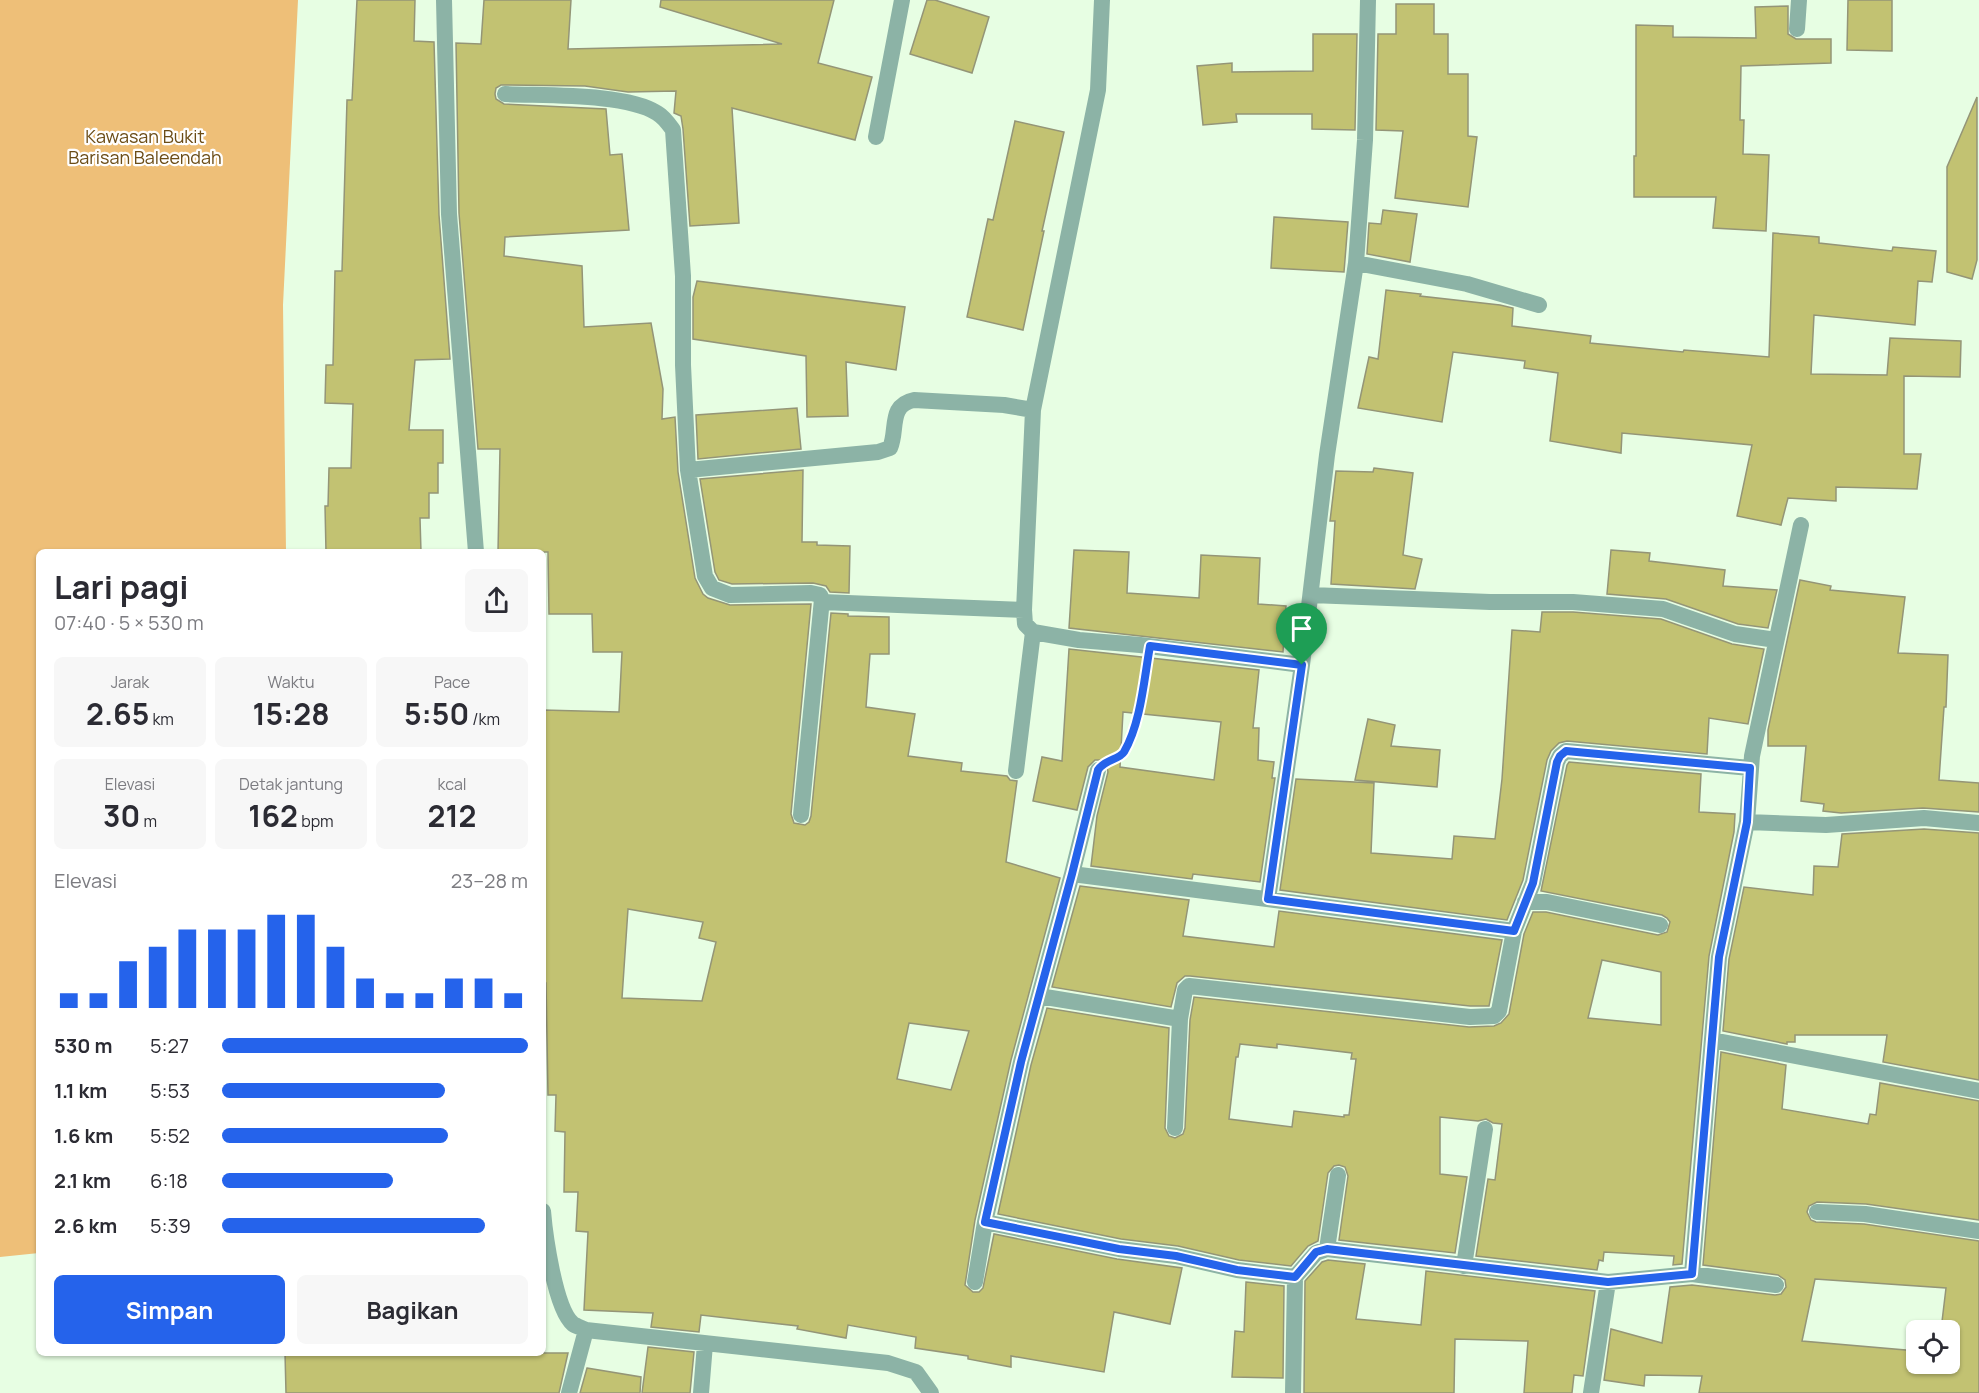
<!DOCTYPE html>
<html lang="id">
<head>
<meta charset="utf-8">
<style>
  :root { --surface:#fff; --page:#f7f7f7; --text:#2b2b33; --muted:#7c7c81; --accent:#2563eb }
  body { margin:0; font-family:Manrope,sans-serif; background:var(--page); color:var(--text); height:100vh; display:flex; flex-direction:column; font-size:22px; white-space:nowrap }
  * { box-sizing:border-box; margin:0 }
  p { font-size:20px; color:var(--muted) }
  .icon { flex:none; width:33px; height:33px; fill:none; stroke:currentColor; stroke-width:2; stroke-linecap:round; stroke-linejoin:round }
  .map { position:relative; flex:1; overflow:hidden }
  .drawer { position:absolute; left:36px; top:549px; width:510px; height:807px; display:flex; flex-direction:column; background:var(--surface); border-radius:9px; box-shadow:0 2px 4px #0004 }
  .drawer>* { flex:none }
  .tools { position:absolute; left:1906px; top:1320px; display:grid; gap:12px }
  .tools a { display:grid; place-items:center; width:54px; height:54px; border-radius:9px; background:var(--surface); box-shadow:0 2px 4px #0004; font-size:30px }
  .pin { position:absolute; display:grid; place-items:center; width:51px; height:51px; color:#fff; margin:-62px -26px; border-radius:50% 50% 50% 0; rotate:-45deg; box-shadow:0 0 6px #0007 }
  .pin .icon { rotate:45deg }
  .round { display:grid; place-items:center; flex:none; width:63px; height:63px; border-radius:9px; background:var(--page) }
  .summary { display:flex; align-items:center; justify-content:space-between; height:102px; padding:0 18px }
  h1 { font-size:33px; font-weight:700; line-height:45px }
  .figures { display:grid; grid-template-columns:repeat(3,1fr); gap:9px; height:102px; padding:6px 18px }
  .figures div { display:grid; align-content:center; border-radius:9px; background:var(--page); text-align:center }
  .figures b { font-size:30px; font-weight:700 }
  .figures small { font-size:16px; font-weight:400 }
  .figures p { font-size:16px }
  .chart { height:168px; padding:12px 18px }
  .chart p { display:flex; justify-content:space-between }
  .chart svg { width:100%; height:108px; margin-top:6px; stroke:var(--accent); stroke-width:6 }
  .button { display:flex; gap:12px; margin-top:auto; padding:12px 18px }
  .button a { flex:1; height:69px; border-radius:9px; background:var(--accent); color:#fff; font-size:24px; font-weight:700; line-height:69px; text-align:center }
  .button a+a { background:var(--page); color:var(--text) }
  ul { padding:0 18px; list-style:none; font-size:20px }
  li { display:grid; grid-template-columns:96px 72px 1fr; align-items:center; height:45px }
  li i { height:15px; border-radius:8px; background:var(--accent) }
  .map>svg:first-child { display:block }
</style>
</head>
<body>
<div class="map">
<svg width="1979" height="1393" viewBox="0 0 1979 1393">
  <rect width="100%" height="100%" fill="#e7fee3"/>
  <!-- forest -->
  <path fill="#eebf78" d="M0 0H298L283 305 286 552H39V1253L0 1257Z"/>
  <!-- building -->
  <path fill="#c2c272" stroke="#949577" stroke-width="1.5" fill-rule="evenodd" d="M357 0H415L414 41 434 42 439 215 450 359 415 360 409 430H443V463H438V493H429V518H420L421 552H326L325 506H328L329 468H351L353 404 325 403 326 365H333L335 271H342L347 100H352Z
    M484 0H571L568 49 782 44 660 7 661 0H834L818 63 872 77 855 140 732 108 739 223 690 226 683 129 681 116 674 113 676 91 628 92 585 86 501 85 496 88 495 94 496 99 504 104 606 109 610 155 622 154 629 230 505 237 504 256 582 266 584 327 651 323 663 389 662 419 675 417 678 472 695 578 703 594 708 598 730 605 811 604 791 814 794 823 805 825 809 822 811 816 831 613 848 614V616L889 617V654H870L866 707 915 714 908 756 962 763 961 771 1007 776 1010 780 1017 781 1006 862 1060 878 1011 1060 975 1220 965 1285 973 1292H979L983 1288 994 1234 1117 1259 1182 1268 1170 1324 1114 1312 1104 1372 1011 1356V1367L968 1359V1356L915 1348 916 1337 848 1325 846 1338 797 1329 798 1326 701 1315 699 1332 651 1327 653 1313 584 1310 588 1232 576 1231 578 1192H564L565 1132 555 1131 556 1095H548L546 983H543V710L619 712 622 652H593L592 614H549L548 552H498L500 449H478L459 213 456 43 481 44ZM628 909 703 922 699 938 716 942 702 1001 622 998ZM909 1023 969 1031 951 1090 897 1079Z
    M927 0H935L989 17 972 73 910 54Z
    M1848 0H1892V51L1847 50Z
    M1396 4H1434V34H1448V74H1468V136L1477 137 1468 207 1395 198 1403 131 1376 130 1378 34H1396Z
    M1788 6V34L1796 39H1831V63L1741 66 1740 120H1744L1743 154 1769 155 1766 231 1713 228 1716 197H1634V156H1636V25L1673 26V37L1756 38 1755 7Z
    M1313 34H1357L1355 130 1312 129V114H1236L1237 122 1203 125 1197 66 1232 63V72L1313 71Z
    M1977 97V260L1972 279 1947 272V167Z
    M1015 121 1064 132 1042 231H1044L1023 330 967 317 988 219 993 220Z
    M1383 210 1417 214 1410 262 1367 254 1369 223 1381 224Z
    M1274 217 1348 222 1344 272 1271 268Z
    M1773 233 1819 237V243L1892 251 1893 247 1936 251 1932 282 1918 281 1915 325 1814 315 1811 374 1887 375 1890 338 1961 341 1960 377 1904 376V454H1921L1917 489 1836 487V501L1788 498 1781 525 1737 516 1752 445 1622 433 1621 453 1550 441 1558 373 1524 368 1525 361 1453 352 1442 422 1358 408 1369 357 1378 359 1386 290 1421 294 1420 296 1500 305 1513 308 1512 326 1591 336 1590 343 1683 352 1684 350 1769 357Z
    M697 281 905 307 896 370 846 362 848 416 807 417 806 356 693 339V297Z
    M797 408 801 449 698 459 696 415Z
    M1374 468 1413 473 1403 555 1422 559 1415 589 1331 584 1335 521H1330L1336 471 1373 472Z
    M803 470 802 542H817V545L850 546 849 593 830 592 826 586 813 583 732 584 719 580 715 572 700 479Z
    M1074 550 1129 552 1127 593 1199 598 1201 555 1260 558 1258 604 1286 606 1283 652 1069 628Z
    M1611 550 1650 553 1649 561 1725 570 1723 586 1777 590 1768 628 1738 624 1666 599 1607 594Z
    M1800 580 1831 586 1830 590 1905 597 1898 653 1948 655 1946 707H1944L1939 780 1979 783V812L1923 808 1841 813 1823 811 1824 804 1801 801 1806 746H1768V730Z
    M1542 612H1573L1661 619 1732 644 1764 649 1748 724 1709 718 1707 754 1567 741 1559 743 1551 751 1547 760 1523 880 1507 920 1280 890 1296 779 1374 783 1371 853 1452 859 1454 836 1495 839 1502 779 1512 630 1540 632Z
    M1069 649 1259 670 1253 728H1259L1258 760 1274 762 1272 778H1275L1260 882 1193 874 1192 879 1091 866 1097 816 1108 772 1106 763 1101 760H1095L1088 767 1077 810 1033 801 1042 757 1062 761ZM1123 712 1221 722 1214 780 1120 767Z
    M1368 719 1395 725 1391 746 1440 750 1437 787 1355 780Z
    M1569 762 1701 774 1699 812 1735 814 1734 832 1709 956 1682 1264 1673 1265 1674 1256 1604 1252 1603 1261 1599 1260 1597 1270 1476 1256 1488 1179 1495 1180 1502 1124 1493 1123 1486 1119 1478 1121 1440 1117V1174L1467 1177 1455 1253 1339 1240 1348 1176 1345 1167 1339 1165 1334 1166 1328 1173 1318 1241 1308 1246 1291 1266 1239 1260 1178 1246 1121 1239 998 1214 1031 1065 1047 1008 1169 1028 1165 1128 1169 1136 1175 1138 1183 1134 1185 1128 1190 1020 1194 997 1469 1027 1494 1026 1501 1023 1509 1014 1524 934 1533 912H1546L1658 935 1667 932 1670 922 1667 918 1662 915 1541 891 1567 765ZM1602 960 1661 972V1025L1588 1018ZM1240 1044 1277 1048V1044L1352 1053 1351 1059H1356L1349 1115H1344V1117L1294 1111 1292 1127 1229 1119 1236 1057H1238Z
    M1924 829 1979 833V1080L1883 1062 1887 1035H1795V1042H1787V1044L1723 1031 1729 959 1744 887 1813 895 1814 866 1838 867 1842 834Z
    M1080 886 1189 900 1183 936 1274 947 1279 911 1502 940 1489 1006H1470L1190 976H1185L1177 983 1171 1007 1052 987Z
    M1721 1052 1786 1065 1782 1109 1868 1124 1870 1114 1876 1115 1880 1083 1979 1101V1220L1866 1204 1817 1202 1809 1206 1807 1212 1811 1220 1816 1222 1864 1224 1979 1241V1393H1699L1702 1376 1645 1375 1644 1386 1604 1380 1611 1329 1662 1343 1670 1287 1692 1285 1775 1295 1781 1294 1786 1287 1785 1280 1778 1275 1703 1265ZM1815 1279 1946 1288 1941 1330H1950V1364H1917V1351L1802 1341Z
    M1328 1260 1365 1264 1356 1319 1421 1325 1426 1271 1595 1291 1583 1376 1574 1375 1572 1393H1524L1528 1341 1455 1339 1454 1393H1304L1305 1281 1322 1262Z
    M1246 1282 1284 1286 1283 1378 1232 1377 1235 1331 1244 1332Z
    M648 1347 694 1352 690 1393H642Z
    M285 1353H568L559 1393H286Z
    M587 1368 641 1377 640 1393H580Z"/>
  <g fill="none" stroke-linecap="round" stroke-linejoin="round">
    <!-- path -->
    <path stroke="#a1b39e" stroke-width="4" stroke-dasharray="4.5 3" stroke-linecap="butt" d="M1121 756C1136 739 1141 694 1145 672"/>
    <!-- service -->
    <path stroke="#8cb3a6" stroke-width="16" d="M1797 29 1799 0"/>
    <!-- minor -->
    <path stroke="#8cb3a6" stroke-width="16" d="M444 0 449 214 476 552
      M1102 0 1098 90 1033 410 1024 610 1025 624 1033 632 1079 640 1140 645 1302 665
      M505 94C544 96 626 93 657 113 664 117 668 123 673 130L683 276V365L688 470 878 452 890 448C898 430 888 405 914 400L1004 405 1033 410
      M876 137 902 0
      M1356 263 1467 284 1539 305
      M688 470 705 576 712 588 730 595 811 593 820 595 822 599 801 815
      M1801 525 1752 756 1747 822 1826 825 1924 818 1979 823
      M1311 595 1490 602H1573L1663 609 1735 634 1776 640
      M822 602 1024 610
      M1016 771 1033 632
      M1072 874 1514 931
      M1268 899 1302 665 1327 455 1356 263 1365 140 1368 0
      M1525 902H1547L1660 925
      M1039 996 1180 1019
      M1712 1040 1979 1091
      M1175 1128 1180 1019 1185 990 1189 986 1470 1017 1494 1016 1499 1011 1514 931 1533 883 1557 762 1560 756 1566 751 1750 768
      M543 1211C545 1235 555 1309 573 1324 576 1326 582 1328 586 1330L888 1363 916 1372 931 1393
      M1817 1212 1865 1214 1979 1231
      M985 1222 1119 1249 1176 1256 1237 1270 1295 1277
      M1327 1249 1338 1175
      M1464 1266 1485 1129
      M1692 1274 1719 957 1747 822
      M975 1282 985 1222 1021 1062 1072 874 1098 770
      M569 1393 586 1330
      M701 1393 705 1344
      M1293 1393 1295 1277 1316 1253 1327 1249 1608 1282 1692 1274 1776 1285
      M1591 1393 1608 1282"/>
  </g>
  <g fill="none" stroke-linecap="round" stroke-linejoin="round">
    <defs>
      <path id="route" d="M1150 646 1302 665 1268 899 1514 931 1533 883 1557 762 1560 756 1566 751 1750 768 1747 822 1719 957 1692 1274 1608 1282 1327 1249 1316 1252 1295 1277 1237 1270 1176 1256 1119 1249 985 1222 1021 1062 1072 874 1098 770C1105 759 1119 760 1124 752 1141 723 1144 679 1150 646Z"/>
    </defs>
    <!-- route casing -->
    <use href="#route" stroke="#fff" stroke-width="12"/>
    <!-- route -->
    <use href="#route" stroke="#2563eb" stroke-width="8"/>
  </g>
  <g text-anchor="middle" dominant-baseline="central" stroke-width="4.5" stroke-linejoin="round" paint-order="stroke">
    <!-- park labels -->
    <g font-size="18" fill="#6b4c16" stroke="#fff">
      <text x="145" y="136">Kawasan Bukit<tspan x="145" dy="21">Barisan Baleendah</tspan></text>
    </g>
  </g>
</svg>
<div class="tools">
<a><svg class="icon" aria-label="locate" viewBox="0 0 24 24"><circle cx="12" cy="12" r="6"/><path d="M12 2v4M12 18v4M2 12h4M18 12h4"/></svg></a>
</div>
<div class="pin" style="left:1302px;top:665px;background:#1e9e55"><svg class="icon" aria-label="arrive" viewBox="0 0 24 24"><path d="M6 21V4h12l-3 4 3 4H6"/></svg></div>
<section class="drawer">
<div class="summary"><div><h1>Lari pagi</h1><p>07:40 · 5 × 530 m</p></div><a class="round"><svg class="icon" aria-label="share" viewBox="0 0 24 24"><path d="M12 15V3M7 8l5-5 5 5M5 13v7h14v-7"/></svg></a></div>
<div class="figures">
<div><p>Jarak</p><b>2.65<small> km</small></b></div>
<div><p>Waktu</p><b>15:28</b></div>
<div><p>Pace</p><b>5:50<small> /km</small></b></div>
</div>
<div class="figures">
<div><p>Elevasi</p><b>30<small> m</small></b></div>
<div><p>Detak jantung</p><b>162<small> bpm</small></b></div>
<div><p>kcal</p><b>212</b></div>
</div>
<div class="chart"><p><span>Elevasi</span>23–28 m</p>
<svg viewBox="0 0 160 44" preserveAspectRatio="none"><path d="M5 44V38M15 44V38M25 44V25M35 44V19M45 44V12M55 44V12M65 44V12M75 44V6M85 44V6M95 44V19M105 44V32M115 44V38M125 44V38M135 44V32M145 44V32M155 44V38"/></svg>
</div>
<ul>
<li><b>530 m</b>5:27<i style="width:100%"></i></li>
<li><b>1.1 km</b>5:53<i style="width:73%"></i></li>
<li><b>1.6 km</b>5:52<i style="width:74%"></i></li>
<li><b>2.1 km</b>6:18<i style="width:56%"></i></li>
<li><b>2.6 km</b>5:39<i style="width:86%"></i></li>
</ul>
<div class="button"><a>Simpan</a><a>Bagikan</a></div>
</section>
</div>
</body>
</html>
